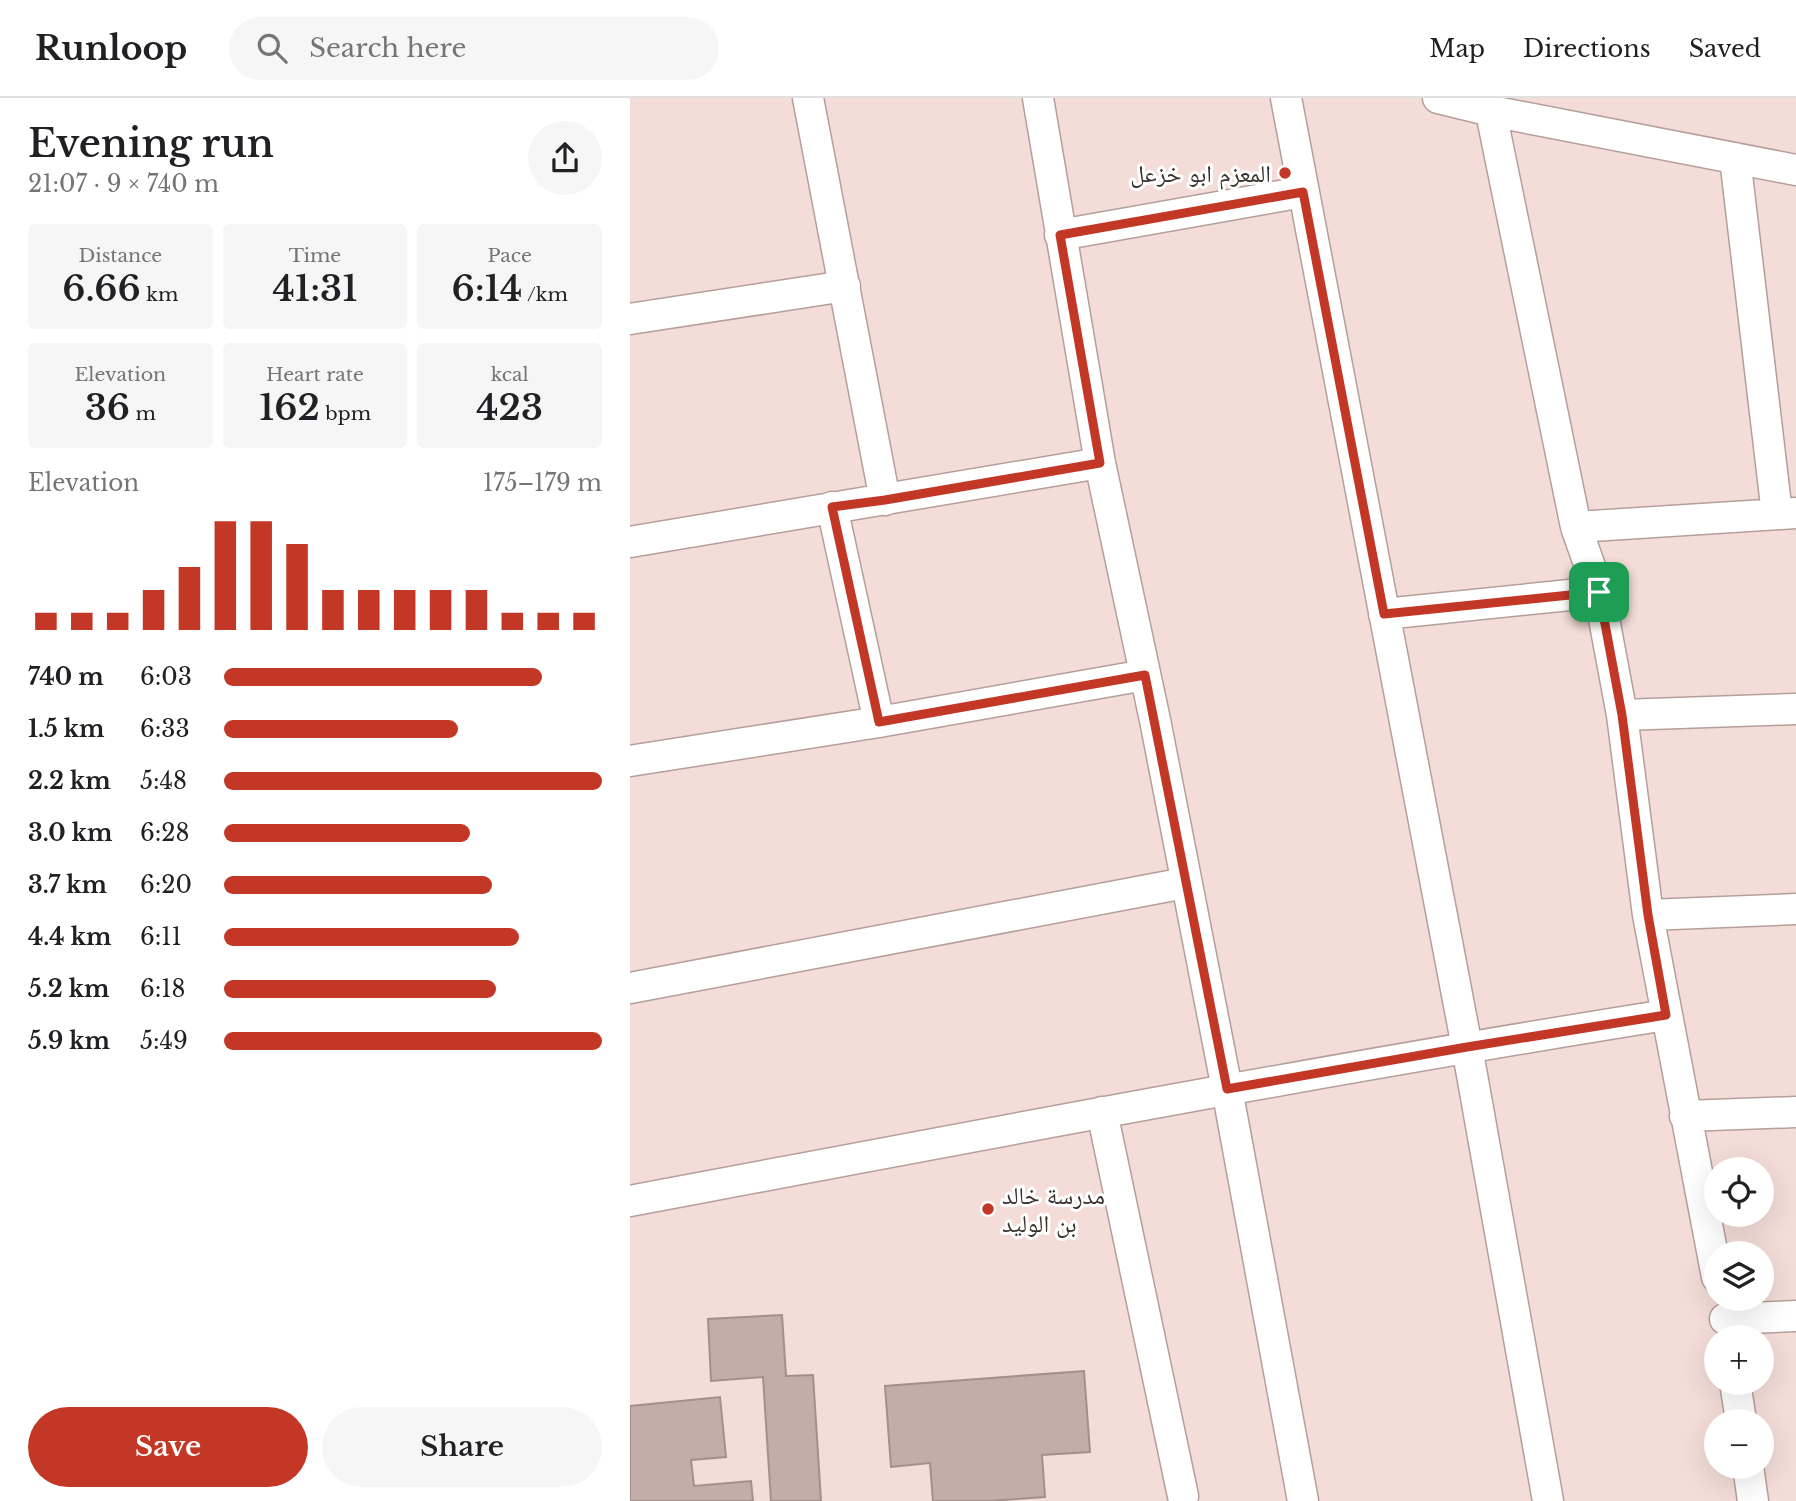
<!DOCTYPE html>
<html lang="en">
<head>
<meta charset="utf-8">
<style>
  :root { --surface:#fff; --page:#f6f6f6; --text:#202124; --muted:#757577; --line:#e0e0e0; --accent:#c33726 }
  body { margin:0; font-family:"Libre Baskerville","Noto Naskh Arabic",serif; background:var(--page); color:var(--text); height:100vh; display:flex; flex-direction:column; font-size:26px; white-space:nowrap }
  * { box-sizing:border-box; margin:0 }
  p { font-size:23px; color:var(--muted) }
  .icon { flex:none; width:38px; height:38px; fill:none; stroke:currentColor; stroke-width:2; stroke-linecap:round; stroke-linejoin:round }
  .map { position:relative; flex:1; overflow:hidden }
  .side { display:flex; flex-direction:column; background:var(--surface); width:630px }
  .side>* { flex:none }
  .controls { position:absolute; left:1074px; top:1059px; display:grid; gap:14px }
  .controls a { display:grid; place-items:center; width:70px; height:70px; border-radius:50%; background:var(--surface); box-shadow:0 7px 28px #0002; font-size:35px }
  .pin { position:absolute; display:grid; place-items:center; width:60px; height:60px; color:#fff; margin:-30px; border-radius:14px; box-shadow:0 4px 10px #0006 }
  .round { display:grid; place-items:center; flex:none; width:74px; height:74px; border-radius:37px; background:var(--page) }
  .head { display:flex; align-items:center; justify-content:space-between; height:119px; padding:0 28px }
  h1 { font-size:38px; font-weight:600; line-height:52px }
  .stats { display:grid; grid-template-columns:repeat(3,1fr); gap:10px; height:119px; padding:7px 28px }
  .stats div { display:grid; align-content:center; border-radius:7px; background:var(--page); text-align:center }
  .stats b { font-size:35px; font-weight:600 }
  .stats small { font-size:19px; font-weight:400 }
  .stats p { font-size:19px }
  .chart { height:196px; padding:14px 28px }
  .chart p { display:flex; justify-content:space-between }
  .chart svg { width:100%; height:126px; margin-top:7px; stroke:var(--accent); stroke-width:6 }
  .button { display:flex; gap:14px; margin-top:auto; padding:14px 28px }
  .button a { flex:1; height:80px; border-radius:42px; background:var(--accent); color:#fff; font-size:28px; font-weight:600; line-height:80px; text-align:center }
  .button a+a { background:var(--page); color:var(--text) }
  ul { padding:0 28px; list-style:none; font-size:23px }
  li { display:grid; grid-template-columns:112px 84px 1fr; align-items:center; height:52px }
  li i { height:18px; border-radius:9px; background:var(--accent) }
  header { display:flex; align-items:center; gap:42px; box-sizing:border-box; height:98px; padding:0 35px; background:var(--surface); border-bottom:2px solid var(--line) }
  header strong { font-size:33px }
  nav { display:flex; gap:38px; margin-inline-start:auto; font-size:24px }
  .search { width:490px; height:63px; background:var(--page); display:flex; align-items:center; gap:18px; box-sizing:border-box; padding:0 24px; border-radius:38px; color:var(--muted); font-size:26px }
  main { display:flex; flex:1; min-height:0 }
  .map>svg:first-child { display:block }
</style>
</head>
<body>
<header>
<strong>Runloop</strong>
<div class="search"><svg class="icon" aria-label="search" viewBox="0 0 24 24"><circle cx="10" cy="10" r="6"/><path d="M15 15l6 6"/></svg>Search here</div>
<nav><a>Map</a><a>Directions</a><a>Saved</a></nav>
</header>
<main>
<section class="side">
<div class="head"><div><h1>Evening run</h1><p>21:07 · 9 × 740 m</p></div><a class="round"><svg class="icon" aria-label="share" viewBox="0 0 24 24"><path d="M12 15V3M7 8l5-5 5 5M5 13v7h14v-7"/></svg></a></div>
<div class="stats">
<div><p>Distance</p><b>6.66<small> km</small></b></div>
<div><p>Time</p><b>41:31</b></div>
<div><p>Pace</p><b>6:14<small> /km</small></b></div>
</div>
<div class="stats">
<div><p>Elevation</p><b>36<small> m</small></b></div>
<div><p>Heart rate</p><b>162<small> bpm</small></b></div>
<div><p>kcal</p><b>423</b></div>
</div>
<div class="chart"><p><span>Elevation</span>175–179 m</p>
<svg viewBox="0 0 160 44" preserveAspectRatio="none"><path d="M5 44V38M15 44V38M25 44V38M35 44V30M45 44V22M55 44V6M65 44V6M75 44V14M85 44V30M95 44V30M105 44V30M115 44V30M125 44V30M135 44V38M145 44V38M155 44V38"/></svg>
</div>
<ul>
<li><b>740 m</b>6:03<i style="width:84%"></i></li>
<li><b>1.5 km</b>6:33<i style="width:62%"></i></li>
<li><b>2.2 km</b>5:48<i style="width:100%"></i></li>
<li><b>3.0 km</b>6:28<i style="width:65%"></i></li>
<li><b>3.7 km</b>6:20<i style="width:71%"></i></li>
<li><b>4.4 km</b>6:11<i style="width:78%"></i></li>
<li><b>5.2 km</b>6:18<i style="width:72%"></i></li>
<li><b>5.9 km</b>5:49<i style="width:100%"></i></li>
</ul>
<div class="button"><a>Save</a><a>Share</a></div>
</section>
<div class="map">
<svg width="1166" height="1403" viewBox="0 0 1166 1403">
  <rect width="100%" height="100%" fill="#f4ddd8"/>
  <!-- building -->
  <path fill="#c4ada9" stroke="#a58f8b" stroke-width="2" d="M152 1217 156 1278 183 1277 191 1403H141L133 1279 81 1283 78 1221Z
    M454 1273 460 1354 412 1357 415 1399 359 1403H303L300 1365 261 1369 255 1288Z
    M90 1299 96 1359 61 1362 64 1388 121 1383 123 1403H0V1308Z"/>
  <g fill="none" stroke-linecap="round" stroke-linejoin="round">
    <defs>
      <path id="street" d="M178 0 255 402
        M408 0 470 365 525 622 597 991 673 1403
        M656 0 837 949 918 1403
        M808 0 861 13 1166 72
        M858 0 946 429 969 494 992 617 1018 817 1087 1179
        M1105 60 1147 416
        M430 137 673 94
        M0 221 215 188
        M202 409 249 624
        M946 429 1166 415
        M0 444 470 365
        M754 516 969 494
        M992 617 1166 611
        M0 663 249 624 515 577
        M1018 817 1166 811
        M0 890 555 785
        M472 1014 553 1398
        M1055 1018 1166 1014
        M0 1103C345 1038 690 972 1036 917
        M1095 1221 1166 1218
        M1105 1284 1111 1323
        M1118 1368 1123 1403"/>
    </defs>
    <!-- street casing -->
    <use href="#street" stroke="#b59f9a" stroke-width="33"/>
    <!-- street -->
    <use href="#street" stroke="#fff" stroke-width="30"/>
  </g>
  <g fill="none" stroke-linecap="round" stroke-linejoin="round">
    <defs>
      <path id="route" d="M673 94 754 516 969 494 992 617 1018 817 1036 917 837 949 597 991 515 577 249 624 202 409 255 402 470 365 430 137Z"/>
    </defs>
    <!-- route casing -->
    <use href="#route" stroke="#fff" stroke-width="14"/>
    <!-- route -->
    <use href="#route" stroke="#c33726" stroke-width="9"/>
  </g>
  <!-- markers -->
  <g fill="#c33726" stroke="#fff" stroke-width="2.5">
    <circle cx="655" cy="75" r="7"/>
    <circle cx="358" cy="1111" r="7"/>
  </g>
  <g text-anchor="middle" dominant-baseline="central" stroke-width="6" stroke-linejoin="round" paint-order="stroke">
    <!-- poi labels -->
    <g font-size="24" fill="#39302f" stroke="#fff" text-anchor="end">
      <text x="641" y="75">المعزم ابو خزعل</text>
      <text x="372" y="1097" text-anchor="start">مدرسة خالد<tspan x="372" dy="28">بن الوليد</tspan></text>
    </g>
  </g>
</svg>
<div class="controls">
<a><svg class="icon" aria-label="locate" viewBox="0 0 24 24"><circle cx="12" cy="12" r="6"/><path d="M12 2v4M12 18v4M2 12h4M18 12h4"/></svg></a>
<a><svg class="icon" aria-label="layers" viewBox="0 0 24 24"><path d="M12 4l9 5-9 5-9-5zM3 14l9 5 9-5"/></svg></a>
<a>+</a>
<a>−</a>
</div>
<div class="pin" style="left:969px;top:494px;background:#1e9e55"><svg class="icon" aria-label="arrive" viewBox="0 0 24 24"><path d="M6 21V4h12l-3 4 3 4H6"/></svg></div>
</div>
</main>
</body>
</html>
